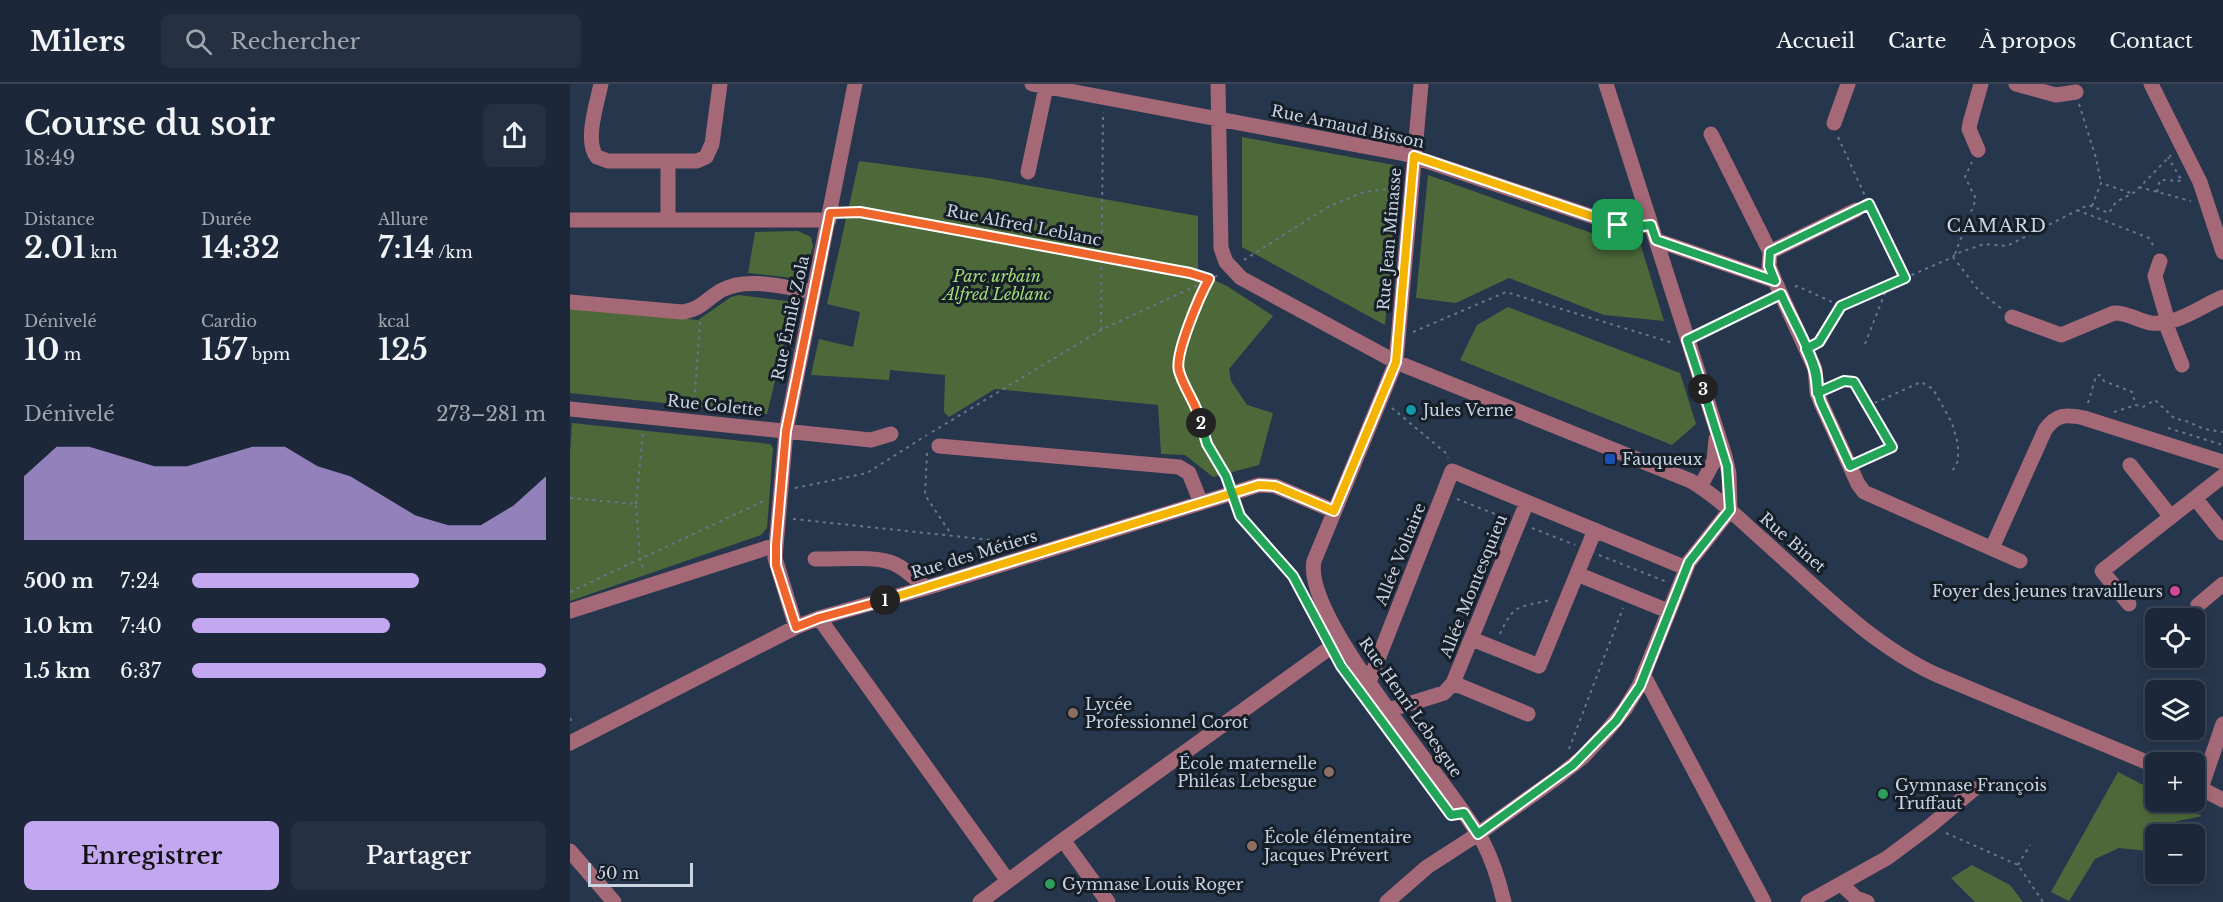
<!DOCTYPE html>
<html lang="fr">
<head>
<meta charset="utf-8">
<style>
  :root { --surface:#1c283a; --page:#253042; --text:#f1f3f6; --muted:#a0a6af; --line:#3a4454; --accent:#c4a7f1 }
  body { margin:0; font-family:"Libre Baskerville",serif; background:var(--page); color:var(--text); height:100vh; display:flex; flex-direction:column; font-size:22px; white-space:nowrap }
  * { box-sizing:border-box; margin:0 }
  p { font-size:20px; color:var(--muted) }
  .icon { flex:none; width:33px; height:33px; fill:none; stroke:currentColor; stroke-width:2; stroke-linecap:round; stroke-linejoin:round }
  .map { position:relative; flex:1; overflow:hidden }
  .side { display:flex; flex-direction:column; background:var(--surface); width:570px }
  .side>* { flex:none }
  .buttons { position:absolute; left:1575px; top:524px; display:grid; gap:12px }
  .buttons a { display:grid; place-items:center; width:60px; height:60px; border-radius:9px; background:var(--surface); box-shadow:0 3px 9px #0003,0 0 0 2px var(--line); font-size:30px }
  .scale { position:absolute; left:18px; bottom:15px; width:105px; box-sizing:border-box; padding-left:6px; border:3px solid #c9d3e2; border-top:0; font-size:16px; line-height:21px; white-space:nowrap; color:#c9d3e2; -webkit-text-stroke:4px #161e28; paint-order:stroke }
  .pin { position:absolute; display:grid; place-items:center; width:51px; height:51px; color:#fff; margin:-26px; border-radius:12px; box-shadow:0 3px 9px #0006 }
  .km { position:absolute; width:30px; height:30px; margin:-15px; border-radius:50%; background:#222; color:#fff; font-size:16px; line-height:30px; text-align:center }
  .round { display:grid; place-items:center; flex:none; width:63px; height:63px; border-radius:9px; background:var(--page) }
  .head { display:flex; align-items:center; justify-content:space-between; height:102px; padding:0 24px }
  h1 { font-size:33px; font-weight:600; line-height:45px }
  .stats { display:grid; grid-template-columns:repeat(3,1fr); gap:9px; height:102px; padding:6px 24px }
  .stats div { display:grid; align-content:center }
  .stats b { font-size:30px; font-weight:600 }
  .stats small { font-size:16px; font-weight:400 }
  .stats p { font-size:16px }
  .chart { height:168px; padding:12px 24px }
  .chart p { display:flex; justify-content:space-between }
  .chart svg { width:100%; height:108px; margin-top:6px; fill:var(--accent); opacity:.7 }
  .button { display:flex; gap:12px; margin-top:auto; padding:12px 24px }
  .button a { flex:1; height:69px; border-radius:9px; background:var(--accent); color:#111; font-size:24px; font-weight:600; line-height:69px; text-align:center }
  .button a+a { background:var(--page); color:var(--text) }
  ul { padding:0 24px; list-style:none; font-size:20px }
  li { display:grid; grid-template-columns:96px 72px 1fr; align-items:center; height:45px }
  li i { height:15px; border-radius:8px; background:var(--accent) }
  header { display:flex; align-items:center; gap:36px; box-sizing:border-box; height:84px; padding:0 30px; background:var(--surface); border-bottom:2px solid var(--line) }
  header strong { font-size:28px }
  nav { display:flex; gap:33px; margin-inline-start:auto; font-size:21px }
  .search { width:420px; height:54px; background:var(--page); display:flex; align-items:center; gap:15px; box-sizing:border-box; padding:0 21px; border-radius:9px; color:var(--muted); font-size:22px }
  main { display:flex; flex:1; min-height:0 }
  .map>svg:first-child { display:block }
</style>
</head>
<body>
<header>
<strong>Milers</strong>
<div class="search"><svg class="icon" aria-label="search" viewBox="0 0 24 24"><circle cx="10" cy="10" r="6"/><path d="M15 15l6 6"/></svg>Rechercher</div>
<nav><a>Accueil</a><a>Carte</a><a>À propos</a><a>Contact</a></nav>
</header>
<main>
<section class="side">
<div class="head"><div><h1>Course du soir</h1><p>18:49</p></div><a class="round"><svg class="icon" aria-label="share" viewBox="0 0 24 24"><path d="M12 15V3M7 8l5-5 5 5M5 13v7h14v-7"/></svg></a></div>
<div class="stats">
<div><p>Distance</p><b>2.01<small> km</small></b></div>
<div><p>Durée</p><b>14:32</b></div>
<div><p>Allure</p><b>7:14<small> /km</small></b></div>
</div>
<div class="stats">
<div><p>Dénivelé</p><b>10<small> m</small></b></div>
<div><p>Cardio</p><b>157<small> bpm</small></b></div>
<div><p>kcal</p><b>125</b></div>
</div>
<div class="chart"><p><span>Dénivelé</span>273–281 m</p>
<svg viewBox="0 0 160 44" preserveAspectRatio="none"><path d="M0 44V18L10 6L20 6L30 10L40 14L50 14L60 10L70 6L80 6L90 14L100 18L110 26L120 34L130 38L140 38L150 30L160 18V44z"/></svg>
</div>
<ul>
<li><b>500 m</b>7:24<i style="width:64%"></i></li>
<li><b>1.0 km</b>7:40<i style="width:56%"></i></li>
<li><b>1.5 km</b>6:37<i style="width:100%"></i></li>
</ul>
<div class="button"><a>Enregistrer</a><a>Partager</a></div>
</section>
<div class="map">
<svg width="1653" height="818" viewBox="0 0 1653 818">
  <rect width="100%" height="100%" fill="#26364d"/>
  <!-- green -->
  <path fill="#4d693a" d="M672 53 829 82 815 241 672 163Z
    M289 77 417 94 628 132V189L657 202 703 232 659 285 661 297 677 321 703 329 689 381 643 393 615 371 591 370 588 321 425 305 379 333 374 328 375 291 320 286 319 296 241 291 249 255 283 263 290 228 257 220Z
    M858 91 1064 164 1071 162 1094 237 1034 231 939 194 886 219 846 214Z
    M228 147 241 153 243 162 236 187 230 192 222 194 178 189 185 148Z
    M169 211 224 218 197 330 0 309V224L128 236 161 213Z
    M938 223 1110 289 1126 340 1102 361 890 276 907 241Z
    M2 339 200 360 203 364 197 444 191 451 0 517V371Z
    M1548 688 1585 707 1586 717H1604L1632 732 1580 743 1577 767 1549 764 1525 775 1499 817 1481 808Z
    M1402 781 1440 801 1453 818H1405L1381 794Z"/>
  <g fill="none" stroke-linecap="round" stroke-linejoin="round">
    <!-- path -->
    <path stroke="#69768a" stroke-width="2" stroke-dasharray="3 4.5" stroke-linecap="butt" d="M1509 20 1526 74 1531 99
      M1268 53 1297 116
      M1569 103 1621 117
      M1587 108 1590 96 1612 97 1598 73
      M1522 122 1531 99 1561 109
      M1301 124 1335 194
      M1507 126 1579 154 1585 165
      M275 129 290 128 620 189 639 195 630 211 610 270 608 283 630 331 637 360 657 396
      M1385 170 1406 115 1395 93 1402 78
      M1383 173 1409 207 1432 225
      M674 176 758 123 794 108 827 104
      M1225 203 1227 202 1271 222 1383 173 1385 170 1414 160 1437 162 1518 121 1539 129 1546 118 1565 108 1601 71
      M531 246 533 28
      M843 248 936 208 1103 259
      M1131 249 1198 216
      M1249 257 1271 222
      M1295 260 1318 201
      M1262 302 1274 297 1284 298 1322 363 1294 376
      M1518 319 1526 292 1530 291 1534 297 1562 308 1566 321 1573 323 1585 316 1605 335 1614 336 1634 345 1653 348
      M1298 322 1351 298 1363 305 1382 339 1388 360V377L1382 388
      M124 323 130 238
      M822 324 877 370 878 374
      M1544 328 1566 321
      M1598 344 1653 361
      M362 348 531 246 649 191
      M357 369 355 411 381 450
      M225 404 297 389 357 351
      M0 414 66 420 70 475 74 487
      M887 415 935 434
      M66 420 73 348
      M666 424C679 457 716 475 732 506
      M223 435 450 459
      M962 444 1005 461
      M1029 471 1097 498
      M0 508 196 416
      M930 550C944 519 948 524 980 516
      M0 634 3 641
      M999 665 1053 524
      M1376 749 1448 781 1473 818
      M1448 781 1460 761"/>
    <!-- minor -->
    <path stroke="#a46876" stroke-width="15" d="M31 0C27 19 14 58 27 73L38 77H127L136 73 142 60 150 0
      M462 0 835 70 1039 138 1056 143 1081 141
      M648 0 651 164 656 178 671 194 826 278 1121 397C1148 413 1169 435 1193 456 1247 504 1300 560 1367 591L1586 682
      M851 0 826 278 744 477C732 535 881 700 913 758 923 777 929 797 934 818
      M1036 0 1155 372 1159 390 1160 426
      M1446 0 1486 11 1506 8
      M1581 0 1630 98 1653 168
      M1264 39 1278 0
      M1141 50 1200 168 1199 182 1205 197
      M1408 66 1399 45 1400 39 1411 0
      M98 77V136
      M458 88 476 3
      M0 136H259
      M1086 156 1205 197 1245 285 1247 309 1251 319 1288 400 1294 408 1450 477
      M1200 168 1286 126
      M1590 177 1585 192 1588 203 1596 231 1597 243 1612 281
      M0 218 112 228C131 226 137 214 152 206 178 192 217 204 244 208
      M1442 233 1491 251 1544 229C1557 228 1568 237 1581 239 1606 242 1631 222 1653 213
      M0 325 301 356 321 350
      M369 362 609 383 619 389 631 419
      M1560 381 1601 433
      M1130 403 1144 377 1146 355
      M1625 414 1653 449
      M1422 464 1475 346C1486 330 1496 330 1514 334L1653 378
      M245 475C268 476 305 471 325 480 337 486 346 495 356 504
      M1007 490 1098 527
      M1559 520 1532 487 1653 392
      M1628 521 1653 500
      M0 527 206 461
      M249 534 438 797
      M226 543 205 474 216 347 285 0
      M902 555 969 582 1025 446
      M1074 592 1194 818
      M799 598 882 387 1116 484
      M883 599 958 630
      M819 626 874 609 883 599 957 418
      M0 659 226 543 249 534 356 504 689 401 705 402 764 427
      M1624 701 1653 716
      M1631 704 1653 640
      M0 767 44 818
      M1272 801 1286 814 1297 818
      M410 818 493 756
      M538 818 493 756 761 563 774 560
      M817 818 857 783 908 750 988 693 1013 673 1036 648 1055 625 1069 602 1119 478 1160 426
      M1238 818 1317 774 1360 742 1404 705"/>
  </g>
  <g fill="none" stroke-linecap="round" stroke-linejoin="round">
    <defs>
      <path id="split-1" d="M315 516 689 401 705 402 764 427 826 278 844 72 1048 141"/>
      <path id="split-2" d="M315 516 249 534 226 543 206 481V461L216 347 260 129 290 128 620 189 639 195C630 211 604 271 609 287 614 305 627 320 631 339"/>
      <path id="split-3" d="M631 339 637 360 656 392 670 432 723 492 771 582 881 731 894 729 908 750 1003 681 1046 637 1070 602 1119 478 1160 426 1157 382 1133 305"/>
      <path id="split-4" d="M1048 141 1062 143 1081 141 1086 156 1205 197 1199 182 1200 168 1299 120 1335 194 1271 222 1249 258 1236 265C1244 282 1246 290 1247 309L1274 297 1284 298 1322 363 1280 382 1251 319C1246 308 1249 298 1246 287 1238 261 1222 235 1211 210L1117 256 1133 305"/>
    </defs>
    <!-- split-1 casing -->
    <use href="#split-1" stroke="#fff" stroke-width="12"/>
    <!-- split-2 casing -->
    <use href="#split-2" stroke="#fff" stroke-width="12"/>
    <!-- split-3 casing -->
    <use href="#split-3" stroke="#fff" stroke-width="12"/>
    <!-- split-4 casing -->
    <use href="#split-4" stroke="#fff" stroke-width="12"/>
    <!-- split-1 -->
    <use href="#split-1" stroke="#f5b400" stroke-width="8"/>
    <!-- split-2 -->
    <use href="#split-2" stroke="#f0652b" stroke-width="8"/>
    <!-- split-3 -->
    <use href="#split-3" stroke="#22a559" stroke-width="8"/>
    <!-- split-4 -->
    <use href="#split-4" stroke="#22a559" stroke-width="8"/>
  </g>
  <!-- markers -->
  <circle fill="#0f9aa8" stroke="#161e28" stroke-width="2" cx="841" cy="326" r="6"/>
  <rect fill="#1a4fb4" stroke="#161e28" stroke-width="2" x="1034" y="369" width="12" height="12" rx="3"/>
  <circle fill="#d1479c" stroke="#161e28" stroke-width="2" cx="1605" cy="507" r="6"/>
  <g fill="#8d6e63" stroke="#161e28" stroke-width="2">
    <circle cx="503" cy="629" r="6"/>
    <circle cx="759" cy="688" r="6"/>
    <circle cx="682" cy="762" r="6"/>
  </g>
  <g fill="#2e9e5b" stroke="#161e28" stroke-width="2">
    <circle cx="1313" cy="710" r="6"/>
    <circle cx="480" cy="800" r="6"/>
  </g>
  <g text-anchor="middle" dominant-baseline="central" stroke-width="6" stroke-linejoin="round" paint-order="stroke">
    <!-- street labels -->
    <g font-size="16" fill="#c9d3e2" stroke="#161e28">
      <text transform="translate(778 42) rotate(12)">Rue Arnaud Bisson</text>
      <text transform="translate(454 141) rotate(11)">Rue Alfred Leblanc</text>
      <text transform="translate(819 155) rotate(-85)">Rue Jean Minasse</text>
      <text transform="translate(220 234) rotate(-78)">Rue Émile Zola</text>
      <text transform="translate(145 321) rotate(6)">Rue Colette</text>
      <text transform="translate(1223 458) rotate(41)">Rue Binet</text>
      <text transform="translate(404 470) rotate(-17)">Rue des Métiers</text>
      <text transform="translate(830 470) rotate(-68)">Allée Voltaire</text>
      <text transform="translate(903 502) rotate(-68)">Allée Montesquieu</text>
      <text transform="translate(841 623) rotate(55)">Rue Henri Lebesgue</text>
    </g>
    <!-- park labels -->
    <g font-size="16" font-style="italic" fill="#a2dd77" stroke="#161e28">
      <text x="427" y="192">Parc urbain<tspan x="427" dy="18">Alfred Leblanc</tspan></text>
    </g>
    <!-- poi labels -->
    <g font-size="16" fill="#c9d3e2" stroke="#161e28" text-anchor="start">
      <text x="853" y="326">Jules Verne</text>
      <text x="1052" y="375">Fauqueux</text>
      <text x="1593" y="507" text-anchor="end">Foyer des jeunes travailleurs</text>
      <text x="515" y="620">Lycée<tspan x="515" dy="18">Professionnel Corot</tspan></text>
      <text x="747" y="679" text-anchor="end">École maternelle<tspan x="747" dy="18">Philéas Lebesgue</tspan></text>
      <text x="1325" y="701">Gymnase François<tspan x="1325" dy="18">Truffaut</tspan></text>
      <text x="694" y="753">École élémentaire<tspan x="694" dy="18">Jacques Prévert</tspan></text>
      <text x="492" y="800">Gymnase Louis Roger</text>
    </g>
    <!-- neighbourhood labels -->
    <g font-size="18" letter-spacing="1.5" fill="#c9d3e2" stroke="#161e28">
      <text x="1427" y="142">CAMARD</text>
    </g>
  </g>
</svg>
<div class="buttons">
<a><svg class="icon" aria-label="locate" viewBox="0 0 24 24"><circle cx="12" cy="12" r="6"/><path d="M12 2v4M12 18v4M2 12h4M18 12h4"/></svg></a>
<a><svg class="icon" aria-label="layers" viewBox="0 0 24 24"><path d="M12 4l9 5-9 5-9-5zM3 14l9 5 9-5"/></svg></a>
<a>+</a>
<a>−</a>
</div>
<div class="scale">50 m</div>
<div class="pin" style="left:1048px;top:141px;background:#1e9e55"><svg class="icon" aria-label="arrive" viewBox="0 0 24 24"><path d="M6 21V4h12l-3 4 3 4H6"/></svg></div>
<b class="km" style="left:315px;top:516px">1</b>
<b class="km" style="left:631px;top:339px">2</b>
<b class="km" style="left:1133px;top:305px">3</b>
</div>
</main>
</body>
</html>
